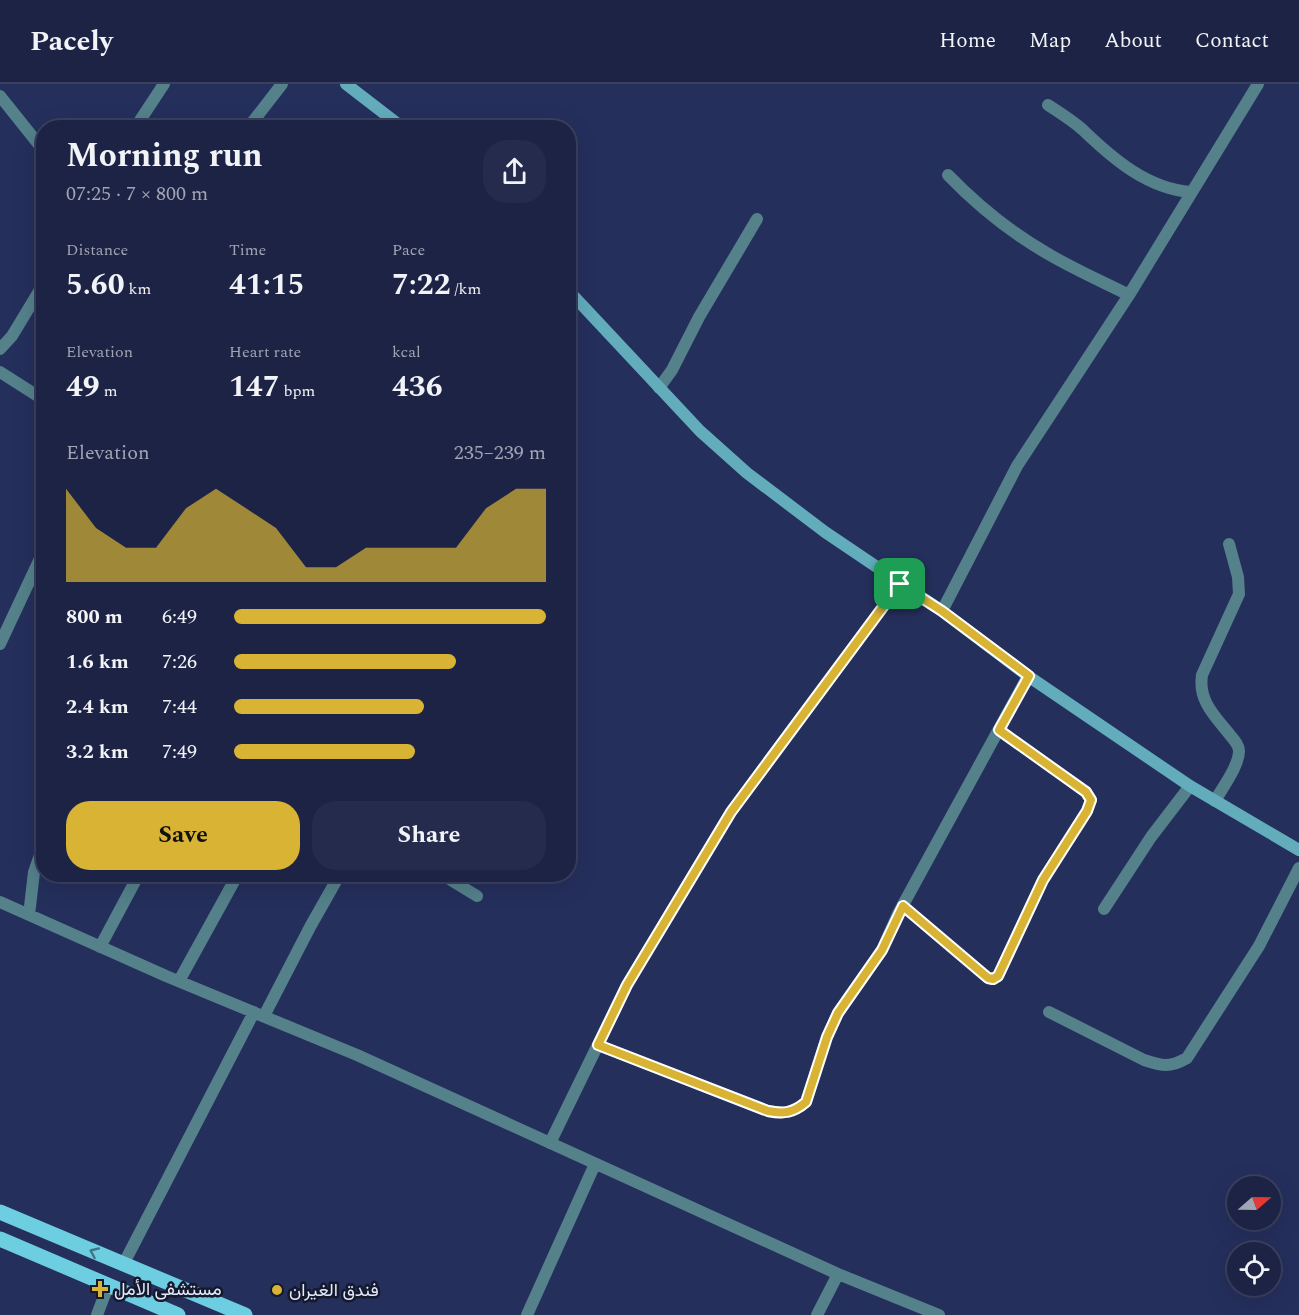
<!DOCTYPE html>
<html lang="en">
<head>
<meta charset="utf-8">
<style>
  :root { --surface:#1c2345; --page:#252b4c; --text:#f1f3f6; --muted:#a0a4b3; --line:#3a405e; --accent:#d9b334 }
  body { margin:0; font-family:Spectral,Vazirmatn,serif; background:var(--page); color:var(--text); height:100vh; display:flex; flex-direction:column; font-size:22px; white-space:nowrap }
  * { box-sizing:border-box; margin:0 }
  p { font-size:20px; color:var(--muted) }
  .icon { flex:none; width:33px; height:33px; fill:none; stroke:currentColor; stroke-width:2; stroke-linecap:round; stroke-linejoin:round }
  .map { position:relative; flex:1; overflow:hidden }
  .sheet { position:absolute; left:36px; top:36px; width:540px; height:762px; display:flex; flex-direction:column; background:var(--surface); border-radius:24px; box-shadow:0 6px 24px #0002,0 0 0 2px var(--line) }
  .sheet>* { flex:none }
  .needle { width:39px; rotate:70deg }
  .fabs { position:absolute; left:1227px; top:1092px; display:grid; gap:12px }
  .fabs a { display:grid; place-items:center; width:54px; height:54px; border-radius:50%; background:var(--surface); box-shadow:0 6px 24px #0002,0 0 0 2px var(--line); font-size:30px }
  .pin { position:absolute; display:grid; place-items:center; width:51px; height:51px; color:#fff; margin:-26px; border-radius:12px; box-shadow:0 3px 9px #0006 }
  .round { display:grid; place-items:center; flex:none; width:63px; height:63px; border-radius:24px; background:var(--page) }
  .headline { display:flex; align-items:center; justify-content:space-between; height:102px; padding:0 30px }
  h1 { font-size:33px; font-weight:700; line-height:45px }
  .stats { display:grid; grid-template-columns:repeat(3,1fr); gap:9px; height:102px; padding:6px 30px }
  .stats div { display:grid; align-content:center }
  .stats b { font-size:30px; font-weight:700 }
  .stats small { font-size:16px; font-weight:400 }
  .stats p { font-size:16px }
  .chart { height:168px; padding:12px 30px }
  .chart p { display:flex; justify-content:space-between }
  .chart svg { width:100%; height:108px; margin-top:6px; fill:var(--accent); opacity:.7 }
  .button { display:flex; gap:12px; margin-top:auto; padding:12px 30px }
  .button a { flex:1; height:69px; border-radius:24px; background:var(--accent); color:#111; font-size:24px; font-weight:700; line-height:69px; text-align:center }
  .button a+a { background:var(--page); color:var(--text) }
  ul { padding:0 30px; list-style:none; font-size:20px }
  li { display:grid; grid-template-columns:96px 72px 1fr; align-items:center; height:45px }
  li i { height:15px; border-radius:8px; background:var(--accent) }
  header { display:flex; align-items:center; gap:36px; box-sizing:border-box; height:84px; padding:0 30px; background:var(--surface); border-bottom:2px solid var(--line) }
  header strong { font-size:28px }
  nav { display:flex; gap:33px; margin-inline-start:auto; font-size:21px }
  .map>svg:first-child { display:block }
</style>
</head>
<body>
<header>
<strong>Pacely</strong>
<nav><a>Home</a><a>Map</a><a>About</a><a>Contact</a></nav>
</header>
<div class="map">
<svg width="1299" height="1231" viewBox="0 0 1299 1231">
  <rect width="100%" height="100%" fill="#252f5c"/>
  <g fill="none" stroke-linecap="round" stroke-linejoin="round">
    <!-- street -->
    <path stroke="#54818a" stroke-width="12" d="M0 12 44 67
      M1048 21C1060 29 1073 37 1083 46 1113 75 1148 105 1191 108
      M135 44 164 0
      M248 44 282 0
      M948 91C978 122 1013 150 1050 171 1076 186 1103 198 1129 211
      M0 265 12 252 44 199
      M0 288 44 316
      M659 304 672 286 699 233 757 135
      M942 527 1017 382 1129 211 1258 0
      M0 560 44 466
      M1215 717C1222 704 1239 682 1239 667 1239 661 1234 656 1230 651 1215 632 1198 617 1202 591L1239 510 1238 493 1229 460
      M441 790 477 812
      M0 818 166 892 357 971 838 1190 939 1231
      M903 822 988 894 993 895 998 892 1043 796 1087 727 1091 716 1086 708 999 646
      M1104 825 1151 753 1190 702
      M29 831 34 788 44 760
      M100 863 139 790
      M179 897 238 790
      M1049 928 1144 976C1162 982 1170 984 1187 974L1259 862 1299 784
      M264 932 310 843 340 790
      M598 961 768 1027C784 1030 793 1029 806 1018L827 953 838 929 882 866 898 830 1028 592
      M550 1059 627 901 731 728 900 500
      M123 1181 254 928
      M97 1231 108 1202
      M527 1231 595 1080
      M817 1231 838 1190"/>
    <!-- secondary -->
    <path stroke="#62acbb" stroke-width="12" d="M346 0 403 44
      M568 206 700 347 747 389 825 448 942 527 1028 592 1190 702 1299 766"/>
    <!-- primary -->
    <path stroke="#6ccee0" stroke-width="15" d="M0 1128 245 1231
      M0 1155 178 1231"/>
  </g>
  <!-- one-way arrows -->
  <defs><path id="oneway-chevron" d="M-2-3.5L2.5 0L-2 3.5" fill="none" stroke-width="1.6" stroke-linecap="round" stroke-linejoin="round" transform="scale(1.5)"/></defs>
  <use stroke="#407487" href="#oneway-chevron" transform="translate(94 1168) rotate(-156)"/>
  <g fill="none" stroke-linecap="round" stroke-linejoin="round">
    <defs>
      <path id="route" d="M900 500 942 527 1029 592 999 646 1086 708 1091 716 1087 727 1043 796 998 892 993 895 988 894 903 822 882 866 838 929 827 953 806 1018C793 1029 784 1030 768 1027L598 961 627 901 731 728Z"/>
    </defs>
    <!-- route casing -->
    <use href="#route" stroke="#fff" stroke-width="12"/>
    <!-- route -->
    <use href="#route" stroke="#d9b334" stroke-width="8"/>
  </g>
  <!-- markers -->
  <g fill="#d9b334" stroke="#14192e" stroke-width="2">
    <path d="M97 1196h6v6h6v6h-6v6h-6v-6h-6v-6h6z"/>
    <circle cx="277" cy="1206" r="6"/>
  </g>
  <g text-anchor="middle" dominant-baseline="central" stroke-width="5" stroke-linejoin="round" paint-order="stroke">
    <!-- poi labels -->
    <g font-size="18" fill="#e4eafb" stroke="#14192e" text-anchor="start">
      <text x="114" y="1205">مستشفى الأمل</text>
      <text x="289" y="1206">فندق الغيران</text>
    </g>
  </g>
</svg>
<div class="fabs">
<a><svg class="needle" viewBox="-14 -14 28 28"><path d="M0-13l5 13h-10z" fill="#e53935"/><path d="M0 13l5-13h-10z" fill="#a0a4b3"/></svg></a>
<a><svg class="icon" aria-label="locate" viewBox="0 0 24 24"><circle cx="12" cy="12" r="6"/><path d="M12 2v4M12 18v4M2 12h4M18 12h4"/></svg></a>
</div>
<div class="pin" style="left:900px;top:500px;background:#1e9e55"><svg class="icon" aria-label="arrive" viewBox="0 0 24 24"><path d="M6 21V4h12l-3 4 3 4H6"/></svg></div>
<section class="sheet">
<div class="headline"><div><h1>Morning run</h1><p>07:25 · 7 × 800 m</p></div><a class="round"><svg class="icon" aria-label="share" viewBox="0 0 24 24"><path d="M12 15V3M7 8l5-5 5 5M5 13v7h14v-7"/></svg></a></div>
<div class="stats">
<div><p>Distance</p><b>5.60<small> km</small></b></div>
<div><p>Time</p><b>41:15</b></div>
<div><p>Pace</p><b>7:22<small> /km</small></b></div>
</div>
<div class="stats">
<div><p>Elevation</p><b>49<small> m</small></b></div>
<div><p>Heart rate</p><b>147<small> bpm</small></b></div>
<div><p>kcal</p><b>436</b></div>
</div>
<div class="chart"><p><span>Elevation</span>235–239 m</p>
<svg viewBox="0 0 160 44" preserveAspectRatio="none"><path d="M0 44V6L10 22L20 30L30 30L40 14L50 6L60 14L70 22L80 38L90 38L100 30L110 30L120 30L130 30L140 14L150 6L160 6V44z"/></svg>
</div>
<ul>
<li><b>800 m</b>6:49<i style="width:100%"></i></li>
<li><b>1.6 km</b>7:26<i style="width:71%"></i></li>
<li><b>2.4 km</b>7:44<i style="width:61%"></i></li>
<li><b>3.2 km</b>7:49<i style="width:58%"></i></li>
</ul>
<div class="button"><a>Save</a><a>Share</a></div>
</section>
</div>
</body>
</html>
